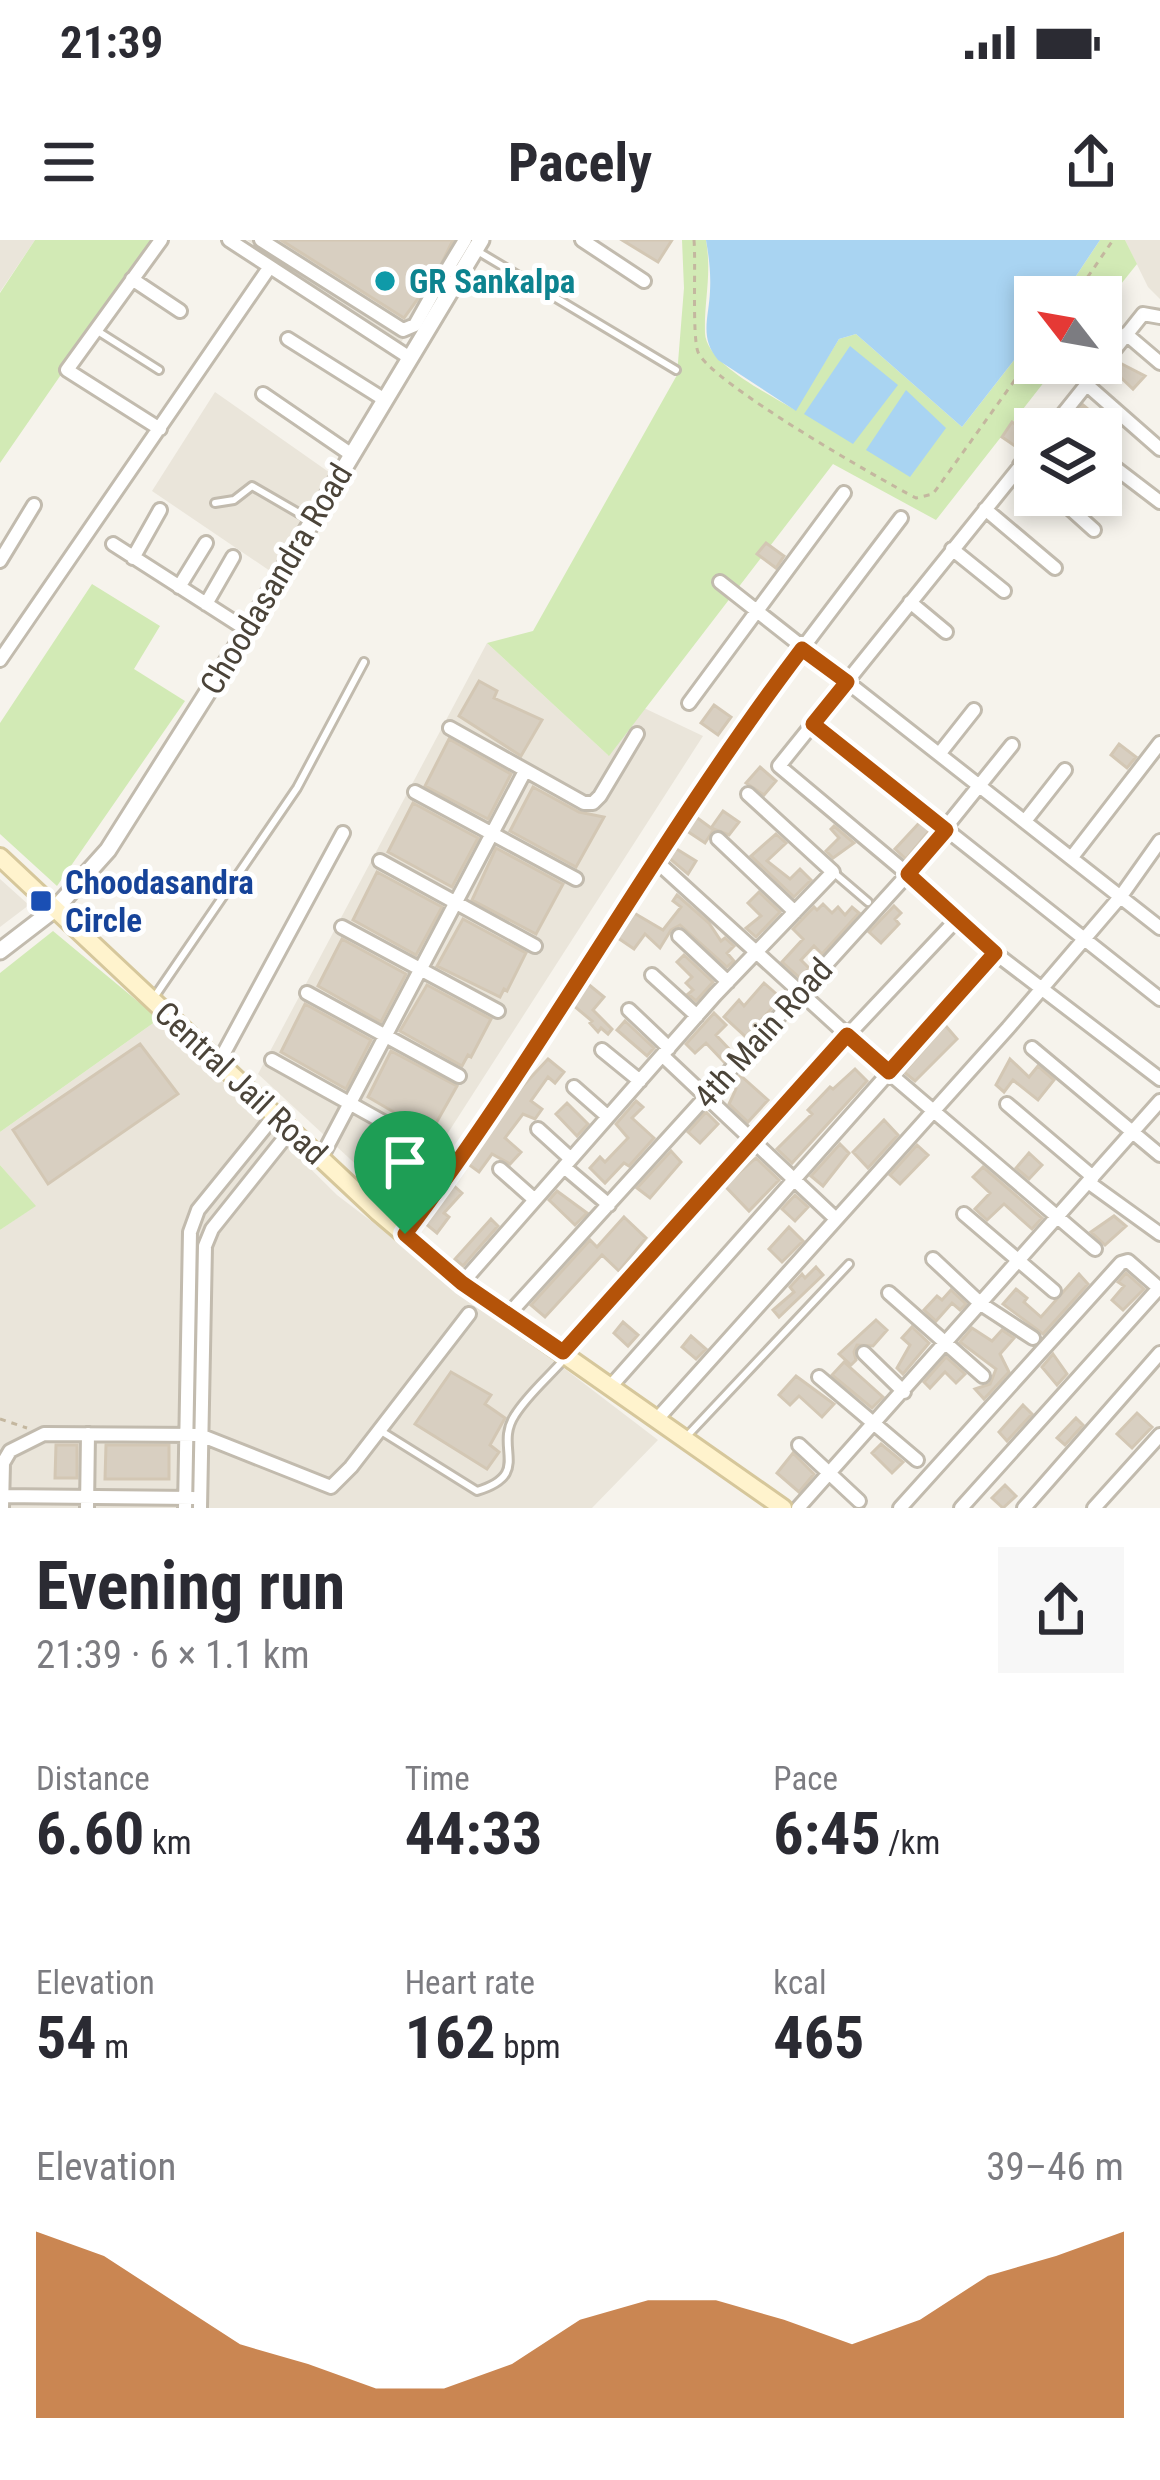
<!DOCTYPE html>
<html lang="en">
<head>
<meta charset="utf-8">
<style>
  :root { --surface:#fff; --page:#f7f7f7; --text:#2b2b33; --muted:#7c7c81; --accent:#b45309 }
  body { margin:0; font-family:"Roboto Condensed",sans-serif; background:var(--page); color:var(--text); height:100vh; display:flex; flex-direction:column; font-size:45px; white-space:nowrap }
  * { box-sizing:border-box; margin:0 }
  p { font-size:39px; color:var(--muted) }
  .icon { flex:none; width:66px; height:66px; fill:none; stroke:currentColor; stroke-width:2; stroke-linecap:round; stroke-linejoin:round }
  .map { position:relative; height:1268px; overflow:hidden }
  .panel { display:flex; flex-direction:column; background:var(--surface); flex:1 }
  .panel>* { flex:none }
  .needle { width:78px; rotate:301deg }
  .controls { position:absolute; left:1014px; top:36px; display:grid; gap:24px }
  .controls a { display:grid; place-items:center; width:108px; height:108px; border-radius:0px; background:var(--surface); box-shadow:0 6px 18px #0003; font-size:60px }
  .pin { position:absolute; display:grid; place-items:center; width:102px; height:102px; color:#fff; margin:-123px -51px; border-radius:50% 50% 50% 0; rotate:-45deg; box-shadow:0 0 12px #0007 }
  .pin .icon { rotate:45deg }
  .round { display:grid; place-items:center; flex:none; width:126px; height:126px; border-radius:0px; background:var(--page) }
  .summary { display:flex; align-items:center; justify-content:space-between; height:204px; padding:0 36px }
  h1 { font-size:66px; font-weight:700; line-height:90px }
  .figures { display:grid; grid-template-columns:repeat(3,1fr); gap:18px; height:204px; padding:12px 36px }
  .figures div { display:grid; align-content:center }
  .figures b { font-size:60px; font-weight:700 }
  .figures small { font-size:33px; font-weight:400 }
  .figures p { font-size:33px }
  .chart { height:336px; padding:24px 36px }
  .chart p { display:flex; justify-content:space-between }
  .chart svg { width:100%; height:216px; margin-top:12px; fill:var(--accent); opacity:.7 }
  .status { display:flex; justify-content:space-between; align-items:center; height:84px; padding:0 60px; background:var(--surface); direction:ltr }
  .status svg { height:33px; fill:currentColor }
  header { display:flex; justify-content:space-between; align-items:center; height:156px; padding:0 36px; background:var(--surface); font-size:54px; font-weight:700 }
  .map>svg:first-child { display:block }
</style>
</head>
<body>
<div class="status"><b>21:39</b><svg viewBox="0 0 49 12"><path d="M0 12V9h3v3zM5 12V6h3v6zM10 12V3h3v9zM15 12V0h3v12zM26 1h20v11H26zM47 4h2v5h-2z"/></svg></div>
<header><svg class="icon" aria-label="menu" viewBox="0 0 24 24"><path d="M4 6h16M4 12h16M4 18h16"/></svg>Pacely<svg class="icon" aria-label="share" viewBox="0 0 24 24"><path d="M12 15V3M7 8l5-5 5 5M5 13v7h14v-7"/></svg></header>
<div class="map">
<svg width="1160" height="1268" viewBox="0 0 1160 1268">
  <rect width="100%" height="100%" fill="#f6f3ec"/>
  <!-- residential -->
  <path fill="#eae5da" d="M0 0H35L0 52Z
    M247 0H467L400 104Z
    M1125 0H1160V59L1148 47Z
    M215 152 333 235 273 333 152 251Z
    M487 403 608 515 644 468 703 496 401 966 258 834Z
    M0 639 29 665 0 687Z
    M159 779 337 955 658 1200 592 1268H0V990L35 966 0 925V892Z"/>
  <!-- green -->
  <path fill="#d2eab5" d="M35 0H154L0 223V53Z
    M682 0H706C712 35 704 60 705 93 706 124 771 155 795 170L839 99 856 94 962 187 1035 93V123H1059L936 280 833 224 609 516 487 403 533 391 677 135 684 48Z
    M1100 0H1125L1137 24 1101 69V57H1062Z
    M92 344 160 386 134 429 185 461 57 646 0 594V483Z
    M53 691 159 779 0 892V733Z
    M0 925 36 966 0 990Z"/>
  <!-- water -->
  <path fill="#a9d4f2" d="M706 0H1100L1062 57H1035V93L962 187 856 94 839 99 796 171 718 120C699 97 709 78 710 51 711 34 709 17 706 0Z
    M850 106 898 145 853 204 804 174Z
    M906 150 946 188 910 237 866 210Z"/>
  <!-- building -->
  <path fill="#d8cfc1" stroke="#d3c7b4" stroke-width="3" d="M281 0H453L438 31 404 78Z
    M622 0H672L658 22Z
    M1118 122 1145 136 1133 149 1115 132 1110 140 1106 137Z
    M1083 165 1088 169 1085 172 1106 189H1081L1071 181Z
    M1012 182 1025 191 1015 206 1002 197Z
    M766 303 784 316 776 328 757 314Z
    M479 441 497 451 494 458 542 480 521 516 459 476Z
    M714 465 731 477 718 495 701 483Z
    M449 499 511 534 488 579 425 546Z
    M1119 504 1136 517 1127 528 1111 515Z
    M760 527 776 541 764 555 746 543Z
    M533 547 579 572 604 577 576 627 510 591Z
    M413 563 478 598 452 647 388 612Z
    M723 571 739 582 729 595 714 589 705 603 687 591 696 577 711 588Z
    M920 582 930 590 906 619 895 609Z
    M834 586 854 603 833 618 826 611 839 598 831 589Z
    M776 594 786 603 767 621 790 639 800 629 811 640 794 657 751 616Z
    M496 608 563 644 536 694 472 660Z
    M675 608 696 621 688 634 669 618Z
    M377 632 442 667 416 715 353 680Z
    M759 652 780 672 756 697 746 688 761 676 748 663Z
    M677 655 709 683 721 701 725 698 734 706 727 713 734 721 727 727 680 685 671 690 660 708 645 694 634 709 618 698 634 673 663 690 681 667 673 661Z
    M823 664 832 673 838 667 845 675 852 667 859 673 822 714 814 706 801 720 809 728 800 738 782 722 803 699 793 689 814 667 817 670Z
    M894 666 901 673 895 679 899 684 881 703 869 692Z
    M463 679 526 713 507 751 504 749 500 757 437 726Z
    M342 699 406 734 381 782 318 746Z
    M684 715 713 742 696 761 688 754 693 750 686 743 692 737 677 722Z
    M764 743 781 758 746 797 724 777 739 760 744 766Z
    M588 744 604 757 593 770 612 789 608 794 601 788 598 792 590 783 592 781 574 766Z
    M427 745 491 779 471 817 468 815 462 826 400 791Z
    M305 764 371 800 346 849 281 812Z
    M714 773 726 785 716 795 732 812 724 822 706 803 695 813 686 804Z
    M625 781 654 808 647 816 617 790Z
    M945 785 957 799 915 841 904 832Z
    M140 804 178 854 48 944 13 890Z
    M391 811 457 846 435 885 431 883 426 891 368 857Z
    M548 819 564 832 555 843 548 837 531 861 542 869 535 879 523 874 505 898 521 912 510 924 492 914 479 932 468 924 520 849Z
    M1010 819 1029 837 1038 826 1054 840 1038 860 1013 840 1004 852 996 845Z
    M855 829 867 841 792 923 777 909 812 874 808 870 830 847 833 849Z
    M740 835 768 860 748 882 729 864 736 849 731 845Z
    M636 861 643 867 632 878 654 898 629 926 624 923 605 943 590 928 600 917 605 922 628 898 616 884Z
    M567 863 588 884 577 896 556 874Z
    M706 872 718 884 700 903 688 892Z
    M884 880 898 895 868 928 853 912Z
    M840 904 849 913 823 946 811 936Z
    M917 905 928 915 900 944 890 935Z
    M671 911 681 922 650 958 637 948Z
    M1029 913 1042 925 1029 939 1016 928Z
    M756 918 779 940 749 971 724 945Z
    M983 927 1042 978 1032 989 1004 964 987 980 975 969 990 953 973 937Z
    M453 945 462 953 444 973 449 977 437 993 426 984Z
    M557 951 587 973 575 985 549 960Z
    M795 955 808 967 795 981 782 969Z
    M1114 976 1126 986 1105 1005 1091 992Z
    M624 977 646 998 619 1031 602 1015 545 1077 531 1065 590 1000 597 1007Z
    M491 979 498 986 463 1026 455 1019Z
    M789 987 803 1001 782 1022 769 1009Z
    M816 1027 823 1035 779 1077 773 1070 794 1052 790 1047 802 1034 805 1038Z
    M1126 1033 1144 1049 1123 1070 1112 1060 1124 1046 1118 1042Z
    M1079 1034 1088 1044 1043 1094 1003 1064 1016 1049 1027 1058 1024 1062 1041 1077Z
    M951 1050 966 1064 960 1070 952 1063 936 1081 924 1070 937 1056 942 1060Z
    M876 1080 887 1090 873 1106 857 1105 854 1112 856 1120 851 1125 839 1114Z
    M623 1082 638 1095 628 1106 614 1093Z
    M912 1087 929 1103 903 1134 897 1128 910 1105 902 1098Z
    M972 1088 992 1101 1002 1090 1014 1098 1000 1114 1009 1132 984 1159 975 1149 990 1144 996 1129 960 1102Z
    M691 1096 706 1109 696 1119 682 1107Z
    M1053 1114 1067 1134 1057 1145 1042 1127Z
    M946 1117 965 1134 956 1143 945 1132 930 1148 924 1142Z
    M844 1122 883 1157 872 1168 832 1135Z
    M451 1132 491 1155 485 1164 505 1178 490 1205 499 1212 487 1229 415 1184Z
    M796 1136 834 1164 822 1177 799 1156 790 1165 779 1155Z
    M1023 1165 1032 1174 1007 1201 999 1192Z
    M1137 1173 1152 1187 1132 1208 1117 1194Z
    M1076 1178 1083 1185 1065 1205 1057 1198Z
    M881 1204 903 1222 892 1233 872 1213Z
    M56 1205H77V1238H55Z
    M106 1205H169V1239H105Z
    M793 1213 814 1234 799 1252 777 1233Z
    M1005 1245 1016 1256 1003 1268 992 1258Z"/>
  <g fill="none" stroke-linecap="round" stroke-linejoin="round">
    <defs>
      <path id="service" d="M479 12 676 130
        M96 90 159 130
        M215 263 234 260 252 246 309 279
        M833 632 868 662
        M155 756 297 548 364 422
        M381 1191 477 1251C533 1234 493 1208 515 1175 528 1154 550 1136 566 1117
        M687 1196 849 1024"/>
      <path id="minor" d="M229 0 410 118
        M261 0 403 90 415 85 438 44 452 51
        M582 0 644 41
        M462 36 448 28 465 0
        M132 39 180 71
        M1126 94 1160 123
        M288 99 385 160
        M1086 144 1160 209
        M263 154 352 215
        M160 189 67 130 161 0
        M1051 189 1143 74 1160 77
        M1035 208 779 526 959 677 995 713 1160 839
        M1101 217 1160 262
        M1020 225 1035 238
        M1055 255 1094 290
        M985 269 1055 328
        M113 304 247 390
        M952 309 1004 351
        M133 318 160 270
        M0 321 34 265
        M720 342 1160 688
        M179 347 206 303
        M910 362 946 392
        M206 364 233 317
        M0 420 269 28
        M689 463 844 253
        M813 484 1160 759
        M450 488 584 563H593L600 556 637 494
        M940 513 974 470
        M415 552 576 639
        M1025 581 1065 530
        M718 599 795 672
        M1072 617 1160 503
        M655 620 889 833 1095 1009
        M380 621 535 706
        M342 687 498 771
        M679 696 728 742
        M652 735 697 776
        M307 753 459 836
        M629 770 669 808
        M1032 808 1160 915
        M602 810 640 841
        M663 816 836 979
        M272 820 421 903
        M219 822 343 593
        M574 847 607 876
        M1007 864 1093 937
        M538 889 571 919
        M321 918 525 531
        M564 927 609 965
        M500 929 535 960
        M1088 942 1160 994
        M964 974 1054 1051
        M405 995 518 834 730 504 901 278
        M933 1019 981 1064 1033 1098
        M462 1043 715 755 833 632 748 554
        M889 1053 983 1136
        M508 1075 908 634 1012 505
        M563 1112 752 897 959 677
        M864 1113 904 1152
        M819 1137 917 1220
        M611 1146 995 713
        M658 1178 1008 788 1121 656 1160 601
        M799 1205 859 1261
        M0 1256 193 1258
        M2 1268 3 1223 10 1211 44 1194 200 1195 331 1247 351 1227 469 1074
        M87 1268 88 1194
        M185 1268 190 992 198 970 275 875
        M200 1268 205 1006 212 989 291 890
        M798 1268 1160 861
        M900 1268 1121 1023 1128 1021 1160 1049
        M961 1268 1159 1048
        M1024 1268 1160 1113
        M1094 1268 1160 1195"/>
      <path id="tertiary" d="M0 711 56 668 108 610 247 390 481 0"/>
      <path id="secondary" d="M0 617 378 972 462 1043 783 1268"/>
    </defs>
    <!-- service casing -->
    <use href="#service" stroke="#c2bbae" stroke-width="12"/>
    <!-- minor casing -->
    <use href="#minor" stroke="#c2bbae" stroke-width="18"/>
    <!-- tertiary casing -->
    <use href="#tertiary" stroke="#c2bbae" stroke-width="21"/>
    <!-- secondary casing -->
    <use href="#secondary" stroke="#d6c79b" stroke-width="22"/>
    <!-- path -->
    <path stroke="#c4b79f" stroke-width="3" stroke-dasharray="6 6" stroke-linecap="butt" d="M694 0C696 24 692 96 698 112 710 142 879 239 916 258L933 254 1035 112
      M1074 57 1113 0
      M0 1179 27 1188"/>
    <!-- service -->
    <use href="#service" stroke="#fff" stroke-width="6"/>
    <!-- minor -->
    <use href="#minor" stroke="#fff" stroke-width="12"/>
    <!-- tertiary -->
    <use href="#tertiary" stroke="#fff" stroke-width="15"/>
    <!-- secondary -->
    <use href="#secondary" stroke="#fff3cd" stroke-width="16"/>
  </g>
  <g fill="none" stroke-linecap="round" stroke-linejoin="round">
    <defs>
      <path id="route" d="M802 409 847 442 813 484 946 590 908 634 995 713 889 832 847 795 563 1112 462 1043 405 994C547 806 659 597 802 409Z"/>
    </defs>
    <!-- route casing -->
    <use href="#route" stroke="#fff" stroke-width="24"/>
    <!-- route -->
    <use href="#route" stroke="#b45309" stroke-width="15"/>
  </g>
  <!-- markers -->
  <circle fill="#0f9aa8" stroke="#fff" stroke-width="4.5" cx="385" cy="41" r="12"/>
  <rect fill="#1a4fb4" stroke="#fff" stroke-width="4.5" x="29" y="649" width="24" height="24" rx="6"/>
  <g text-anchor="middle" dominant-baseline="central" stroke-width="10" stroke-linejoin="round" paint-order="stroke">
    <!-- culture labels -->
    <g font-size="33" font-weight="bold" fill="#0d838f" stroke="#fff" text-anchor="start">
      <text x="409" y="41">GR Sankalpa</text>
    </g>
    <!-- street labels -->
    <g font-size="33" fill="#4b4439" stroke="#fff">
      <text transform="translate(276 339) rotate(-59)">Choodasandra Road</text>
      <text transform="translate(763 793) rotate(-48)">4th Main Road</text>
      <text transform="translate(241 843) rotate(43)">Central Jail Road</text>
    </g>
    <!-- transit labels -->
    <g font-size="33" font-weight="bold" fill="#164399" stroke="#fff" text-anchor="start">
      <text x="65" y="642">Choodasandra<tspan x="65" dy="38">Circle</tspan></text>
    </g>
  </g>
</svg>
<div class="controls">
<a><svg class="needle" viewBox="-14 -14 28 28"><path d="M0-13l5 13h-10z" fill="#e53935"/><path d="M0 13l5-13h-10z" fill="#7c7c81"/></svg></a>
<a><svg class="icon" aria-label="layers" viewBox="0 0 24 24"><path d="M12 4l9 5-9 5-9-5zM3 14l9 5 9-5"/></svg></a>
</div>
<div class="pin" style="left:405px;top:994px;background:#1e9e55"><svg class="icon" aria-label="arrive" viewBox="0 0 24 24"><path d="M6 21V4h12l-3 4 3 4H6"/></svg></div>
</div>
<section class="panel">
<div class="summary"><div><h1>Evening run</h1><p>21:39 · 6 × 1.1 km</p></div><a class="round"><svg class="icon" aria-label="share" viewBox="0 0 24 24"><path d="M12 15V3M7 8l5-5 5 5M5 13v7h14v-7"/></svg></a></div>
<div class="figures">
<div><p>Distance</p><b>6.60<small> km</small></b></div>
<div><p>Time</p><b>44:33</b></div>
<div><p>Pace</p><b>6:45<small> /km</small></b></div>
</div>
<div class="figures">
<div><p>Elevation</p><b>54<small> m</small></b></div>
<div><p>Heart rate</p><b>162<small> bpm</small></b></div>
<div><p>kcal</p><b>465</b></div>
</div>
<div class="chart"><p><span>Elevation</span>39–46 m</p>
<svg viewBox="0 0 160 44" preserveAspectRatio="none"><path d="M0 44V6L10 11L20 20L30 29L40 33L50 38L60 38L70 33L80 24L90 20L100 20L110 24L120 29L130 24L140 15L150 11L160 6V44z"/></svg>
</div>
</section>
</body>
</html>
